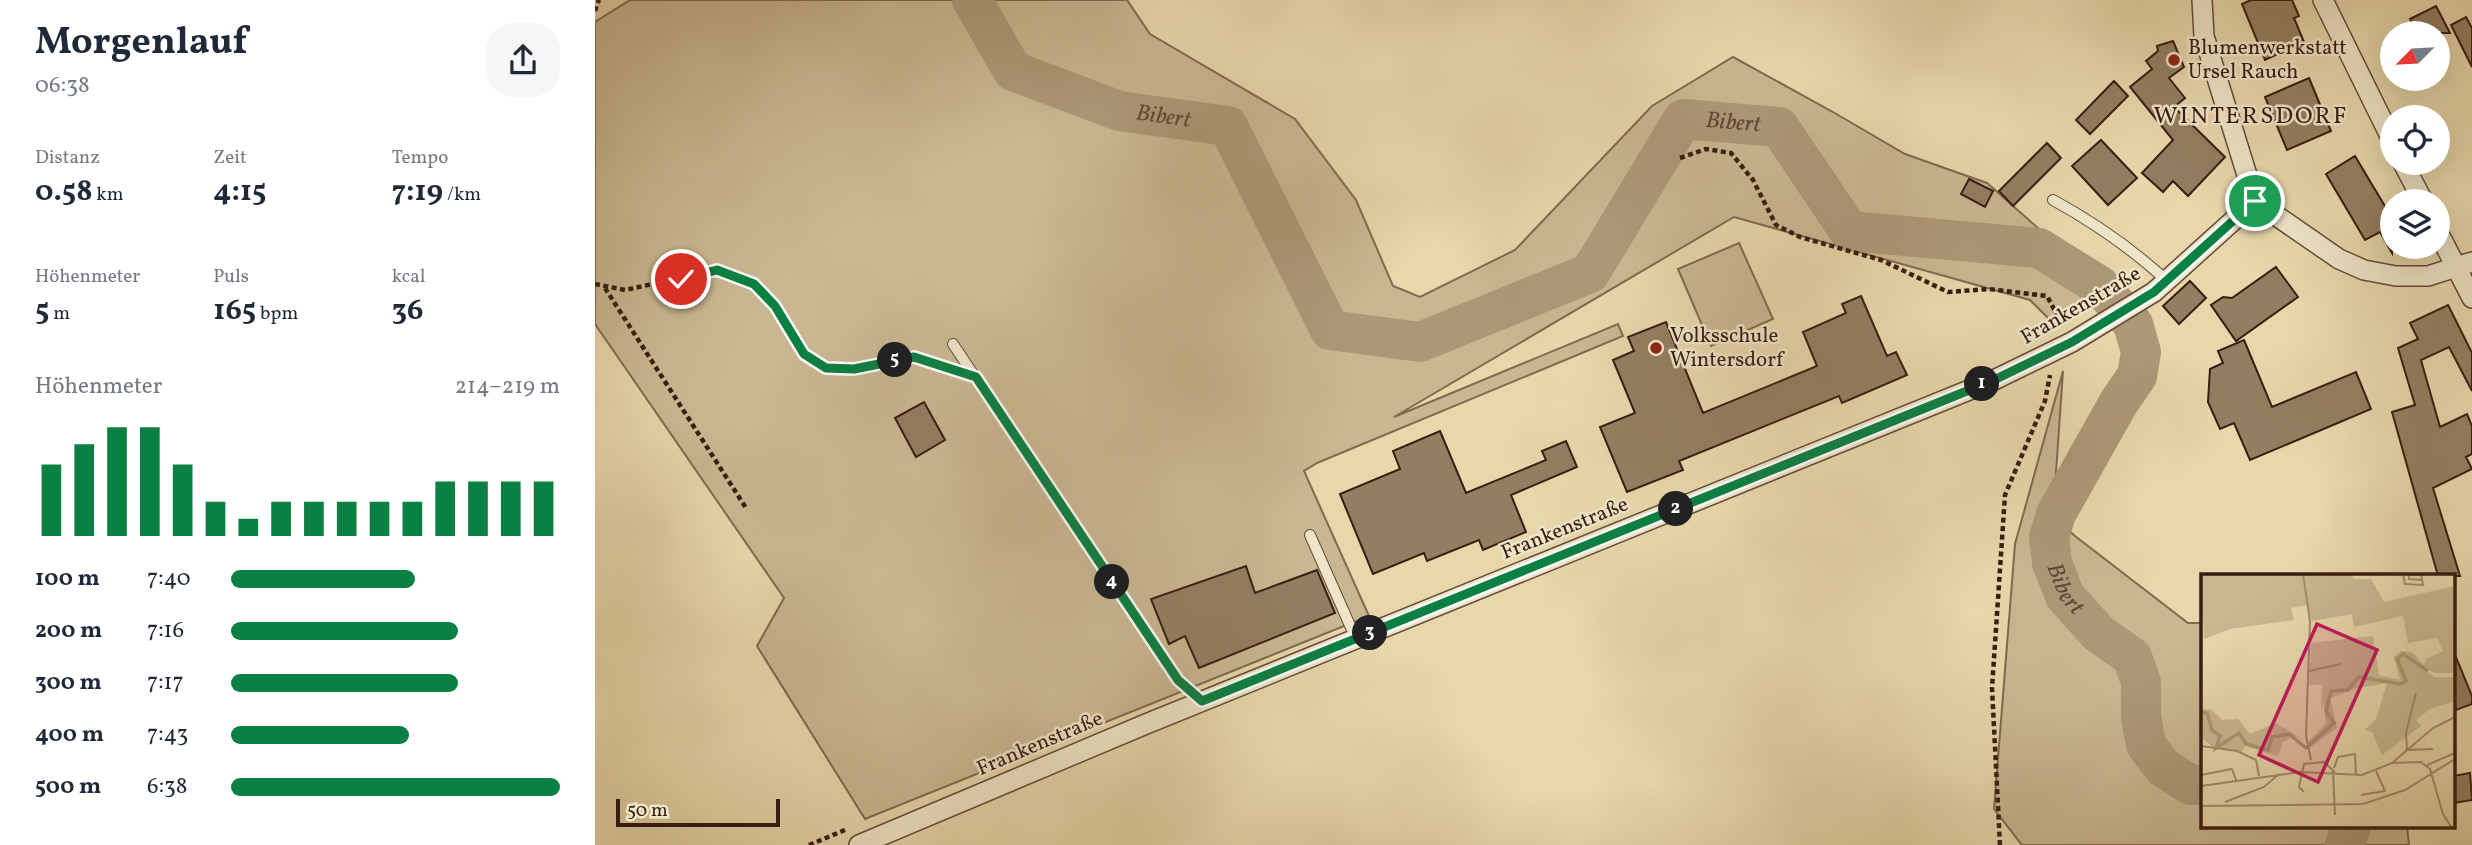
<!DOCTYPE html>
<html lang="de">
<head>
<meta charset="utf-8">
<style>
  :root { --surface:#fff; --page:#f6f6f7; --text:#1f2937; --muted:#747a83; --accent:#0b8043 }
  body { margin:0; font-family:Vollkorn,serif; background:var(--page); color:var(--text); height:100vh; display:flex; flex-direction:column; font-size:26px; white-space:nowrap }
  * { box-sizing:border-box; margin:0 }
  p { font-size:23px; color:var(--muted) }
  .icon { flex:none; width:38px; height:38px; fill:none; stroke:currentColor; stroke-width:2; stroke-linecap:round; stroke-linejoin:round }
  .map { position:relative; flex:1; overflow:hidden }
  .sheet { display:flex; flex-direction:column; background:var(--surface); width:595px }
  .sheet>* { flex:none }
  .needle { width:46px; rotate:246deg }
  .controls { position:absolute; left:1785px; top:21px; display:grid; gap:14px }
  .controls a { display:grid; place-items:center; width:70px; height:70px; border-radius:50%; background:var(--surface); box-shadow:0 7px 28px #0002; font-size:35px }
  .scale { position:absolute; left:21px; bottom:18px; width:164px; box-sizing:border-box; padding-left:7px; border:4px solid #381d11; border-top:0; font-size:19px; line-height:24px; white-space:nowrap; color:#381d11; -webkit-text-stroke:5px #efe5c8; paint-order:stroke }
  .pin { position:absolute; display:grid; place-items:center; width:60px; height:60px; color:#fff; margin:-30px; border:4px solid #fff; border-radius:50%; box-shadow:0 2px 7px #0007 }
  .km { position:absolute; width:35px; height:35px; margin:-18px; border-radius:50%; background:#222; color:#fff; font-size:19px; line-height:35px; text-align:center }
  .round { display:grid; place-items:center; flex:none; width:74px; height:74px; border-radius:28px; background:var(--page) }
  .head { display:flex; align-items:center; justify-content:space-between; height:119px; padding:0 35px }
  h1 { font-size:38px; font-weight:700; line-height:52px }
  .stats { display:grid; grid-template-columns:repeat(3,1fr); gap:10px; height:119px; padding:7px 35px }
  .stats div { display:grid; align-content:center }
  .stats b { font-size:30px; font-weight:700 }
  .stats small { font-size:19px; font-weight:400 }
  .stats p { font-size:19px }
  .chart { height:196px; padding:14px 35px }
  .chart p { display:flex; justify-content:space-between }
  .chart svg { width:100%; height:126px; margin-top:7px; stroke:var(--accent); stroke-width:6 }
  ul { padding:0 35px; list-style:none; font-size:23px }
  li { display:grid; grid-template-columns:112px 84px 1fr; align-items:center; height:52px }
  li i { height:18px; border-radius:9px; background:var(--accent) }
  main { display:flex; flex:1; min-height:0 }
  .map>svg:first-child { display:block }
</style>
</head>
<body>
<main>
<section class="sheet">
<div class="head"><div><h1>Morgenlauf</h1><p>06:38</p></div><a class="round"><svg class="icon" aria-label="share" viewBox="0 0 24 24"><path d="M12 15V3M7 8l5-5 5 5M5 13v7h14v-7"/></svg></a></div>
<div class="stats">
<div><p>Distanz</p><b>0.58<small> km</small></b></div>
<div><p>Zeit</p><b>4:15</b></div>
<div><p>Tempo</p><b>7:19<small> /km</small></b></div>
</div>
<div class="stats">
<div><p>Höhenmeter</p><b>5<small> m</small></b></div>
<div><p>Puls</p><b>165<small> bpm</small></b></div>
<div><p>kcal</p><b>36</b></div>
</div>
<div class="chart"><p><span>Höhenmeter</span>214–219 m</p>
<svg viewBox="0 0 160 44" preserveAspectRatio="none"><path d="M5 44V19M15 44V12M25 44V6M35 44V6M45 44V19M55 44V32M65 44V38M75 44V32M85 44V32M95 44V32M105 44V32M115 44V32M125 44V25M135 44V25M145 44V25M155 44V25"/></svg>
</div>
<ul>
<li><b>100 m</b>7:40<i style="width:56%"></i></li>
<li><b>200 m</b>7:16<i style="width:69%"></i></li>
<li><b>300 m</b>7:17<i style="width:69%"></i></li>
<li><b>400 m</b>7:43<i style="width:54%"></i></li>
<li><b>500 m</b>6:38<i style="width:100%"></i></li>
</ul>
</section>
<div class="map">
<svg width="1877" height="845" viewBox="0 0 1877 845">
  <rect width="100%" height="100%" fill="#e7d7ab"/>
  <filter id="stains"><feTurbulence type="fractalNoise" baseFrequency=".00286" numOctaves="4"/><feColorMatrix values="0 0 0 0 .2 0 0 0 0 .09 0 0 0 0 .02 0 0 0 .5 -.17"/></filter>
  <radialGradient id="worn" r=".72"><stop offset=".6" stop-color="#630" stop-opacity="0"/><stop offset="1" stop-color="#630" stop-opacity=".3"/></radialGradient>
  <!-- green -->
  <path fill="#c9b791" stroke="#806a51" stroke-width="2" d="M35 0H532L555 34 700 119 761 200 798 286 825 297 920 250 1057 106 1138 57 1238 112 1310 154 1392 183 1452 236 1523 284 1460 325 1435 300 1139 217 799 417 1023 324 1028 336 722 463 709 471 774 616 270 819 162 646 189 598 0 324V22Z
    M1144 243 1178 319 1116 346 1083 269Z
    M1468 371 1458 516 1480 536 1593 623H1607L1608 826H1812L1814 845H1427L1399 809 1420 544Z"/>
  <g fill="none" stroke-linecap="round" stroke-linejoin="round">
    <!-- river -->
    <g stroke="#ac9877" stroke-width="40">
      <path id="s1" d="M377 0 418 71 524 111 633 126 735 330 825 342 995 273 1088 119 1184 127 1254 231 1444 248 1505 286 1538 324 1546 352 1542 376 1524 402 1461 514 1454 537 1457 563 1470 596 1503 633 1537 657 1546 682V716L1551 745 1569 768 1596 785H1608"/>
      <path d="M1750 845 1756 826"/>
    </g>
  </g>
  <!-- building -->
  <path fill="#937e61" stroke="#381d11" stroke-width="2" d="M1656 0H1697L1704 16 1699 18 1709 42 1670 60 1647 4Z
    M1841 6 1855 33H1822L1815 19Z
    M1871 17 1877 28V67L1856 25Z
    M1578 41 1589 67 1574 78 1590 98 1579 107 1630 157 1593 196 1578 181 1568 192 1547 173 1578 140 1535 87 1557 69 1551 61 1563 51 1562 46Z
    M1714 78 1736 131 1692 150 1670 97Z
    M1519 81 1533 96 1495 134 1481 120Z
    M1506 140 1542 178 1513 205 1477 166Z
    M1452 143 1466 158 1418 206 1404 191Z
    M1760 156 1797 218V253L1785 232 1770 240 1731 174Z
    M1374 179 1398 191 1390 207 1366 194Z
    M1681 267 1703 297 1641 341 1616 305 1628 297 1637 298Z
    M1595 281 1611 298 1584 324 1568 306Z
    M1266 296 1292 356 1301 352 1312 375 1247 403 1244 396 1084 461 1088 470 1032 492 1005 427 1040 413 1018 360 1039 351 1033 337 1071 322 1108 413 1222 366 1208 332 1251 313 1247 304Z
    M1853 305 1877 353V391L1854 347 1826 360 1845 427 1872 414 1877 426V454L1871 457 1877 469 1838 488 1865 576H1843L1797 412 1820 405 1803 348 1823 339 1815 323Z
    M1649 340 1677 407 1761 372 1776 409 1655 460 1639 423 1625 429 1613 402 1615 369 1628 363 1623 351Z
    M329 402 350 440 321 457 300 418Z
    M845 431 871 493 951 460 947 451 971 441 982 467 916 495 931 532 888 550 884 540 832 561 829 553 778 574 745 494 805 469 798 451Z
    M651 566 660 593 722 570 740 613 604 668 590 636 574 644 556 599Z
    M1858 650 1877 696V704L1861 710 1858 700Z
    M1875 773 1877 800 1858 803V776Z"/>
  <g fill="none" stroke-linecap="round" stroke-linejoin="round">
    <defs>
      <path id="service" d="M1458 200C1500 223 1536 248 1571 280
        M358 344 583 680 607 701
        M715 535 761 639"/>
      <path id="minor" d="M1607 0 1609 36 1660 201 1744 259 1769 270 1801 276H1833L1877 262
        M1728 0 1797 140
        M1808 163 1828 201
        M1843 232 1877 298
        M264 845 551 724 1399 380 1477 342 1559 292 1660 201"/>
    </defs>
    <!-- service casing -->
    <use href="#service" stroke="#644c38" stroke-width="12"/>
    <!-- minor casing -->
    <use href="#minor" stroke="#644c38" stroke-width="22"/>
    <!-- path -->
    <path stroke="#381d11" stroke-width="4.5" stroke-dasharray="5 3.5" stroke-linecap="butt" d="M0 11 4 0
      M1085 158 1111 149 1136 153 1158 180 1181 225 1205 237 1286 260 1353 292 1394 289 1452 296 1468 326
      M0 284 30 290 122 270 159 284 180 306 209 354 231 368 259 369 319 357 357 369
      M10 288 151 508
      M214 845 250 830
      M1405 845 1397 688 1410 495 1450 401 1455 375"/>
    <!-- service -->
    <use href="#service" stroke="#efe5c8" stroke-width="10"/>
    <!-- minor -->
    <use href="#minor" stroke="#efe5c8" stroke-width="19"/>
  </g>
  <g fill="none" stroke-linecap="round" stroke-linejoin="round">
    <defs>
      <path id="route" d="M86 279 122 270 159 284 180 306 209 354 231 368 259 369 319 357 381 377 583 680 607 701 1399 380 1477 342 1559 292 1660 201"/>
    </defs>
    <!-- route casing -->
    <use href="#route" stroke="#fff" stroke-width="14"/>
    <!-- route -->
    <use href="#route" stroke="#0b8043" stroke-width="9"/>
  </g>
  <!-- markers -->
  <g fill="#8f2418" stroke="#efe5c8" stroke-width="2.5">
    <circle cx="1579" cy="60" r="7"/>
    <circle cx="1061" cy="348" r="7"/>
  </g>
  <g text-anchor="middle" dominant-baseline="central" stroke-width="5" stroke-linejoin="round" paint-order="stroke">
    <!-- poi labels -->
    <g font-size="21" fill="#381d11" stroke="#efe5c8" text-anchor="start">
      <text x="1593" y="48">Blumenwerkstatt<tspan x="1593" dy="24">Ursel Rauch</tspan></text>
      <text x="1075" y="336">Volksschule<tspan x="1075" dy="24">Wintersdorf</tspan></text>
    </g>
    <!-- street labels -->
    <g font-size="21" fill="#381d11" stroke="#efe5c8">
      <text transform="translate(1486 306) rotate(-30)">Frankenstraße</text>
      <text transform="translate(970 529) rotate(-22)">Frankenstraße</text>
      <text transform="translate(445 744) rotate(-23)">Frankenstraße</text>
    </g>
    <!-- water labels -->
    <g font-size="23" font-style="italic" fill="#614835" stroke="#efe5c8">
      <text stroke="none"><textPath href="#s1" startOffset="240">Bibert</textPath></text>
      <text stroke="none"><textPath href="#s1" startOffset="1038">Bibert</textPath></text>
      <text stroke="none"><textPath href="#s1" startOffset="1815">Bibert</textPath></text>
    </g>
    <!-- quarter labels -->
    <g font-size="24" letter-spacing="2" fill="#381d11" stroke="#efe5c8">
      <text x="1656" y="117">WINTERSDORF</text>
    </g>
  </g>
  <!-- overview -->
  <g transform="translate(1606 574)">
    <rect width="254" height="254" fill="#e7d7ab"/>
    <path d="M0 0H150L153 5H170L183 28 254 12V99H233L224 92 221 95 233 103H254V127L229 135 215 146 220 152 181 181 171 158 164 156 175 145 186 109 156 114 129 124 136 154 108 174 107 168 125 149 122 126 120 138 121 111H108L110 69 172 62 178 101 199 106 193 83 200 77 211 78 223 91 225 85 242 77 236 64 207 69 202 42 153 53 151 40 111 47 106 31 90 34 93 46 29 55 3 65ZM0 135H10L21 146 37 145 49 160 75 149 104 167 94 162 82 168 77 182 44 172 41 178 13 174 2 165Z" fill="#c9b791"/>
    <path fill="none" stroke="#ac9877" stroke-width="3.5" d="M0 138 6 139 11 156 19 162 15 174 38 159 45 170 67 176 71 163 88 160 105 174 133 149 125 137 130 117 147 116 158 103 199 110 205 107 196 85 202 80 227 97"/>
    <path fill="none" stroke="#a18d6d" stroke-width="2" d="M102 0 109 47 105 162 110 186M202 0 204 10 222 11 220 0M219 1H208V5L221 6M108 97 140 90M0 172 36 177 55 186 58 202M206 175 205 159 215 119M204 176 232 175M191 189 232 154 254 143M226 191 254 179M133 194 137 183 154 180 155 201M132 197 134 241M0 201 31 195 35 206M0 212 99 198 161 201 191 189 220 188 229 195 242 240 251 254M103 218 98 213 103 190 123 188 134 198M160 221 184 217 175 197M24 228 63 213 78 200M0 232 162 230 204 216 254 185"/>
    <path fill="#c2185b" fill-opacity="0.15" stroke="#c2185b" stroke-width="3.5" d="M116 50 176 76 117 208 58 181Z"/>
    <rect width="254" height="254" fill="none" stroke="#381d11" stroke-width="3.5"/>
  </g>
  <rect width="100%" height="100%" filter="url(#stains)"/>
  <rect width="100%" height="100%" fill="url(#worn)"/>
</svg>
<div class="controls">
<a><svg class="needle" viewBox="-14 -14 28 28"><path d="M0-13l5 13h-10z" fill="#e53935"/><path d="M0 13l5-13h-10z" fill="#747a83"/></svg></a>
<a><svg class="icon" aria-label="locate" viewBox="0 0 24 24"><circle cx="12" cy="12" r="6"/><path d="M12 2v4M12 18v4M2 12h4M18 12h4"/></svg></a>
<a><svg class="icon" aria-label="layers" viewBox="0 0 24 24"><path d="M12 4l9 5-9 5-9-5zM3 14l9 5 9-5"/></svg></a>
</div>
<div class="scale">50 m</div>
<div class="pin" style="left:1660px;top:201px;background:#1e9e55"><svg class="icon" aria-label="arrive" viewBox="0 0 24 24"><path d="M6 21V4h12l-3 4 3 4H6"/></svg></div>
<div class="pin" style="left:86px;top:279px;background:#d93025"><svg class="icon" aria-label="check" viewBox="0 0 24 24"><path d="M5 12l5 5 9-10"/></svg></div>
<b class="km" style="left:1387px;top:384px">1</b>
<b class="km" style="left:1081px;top:509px">2</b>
<b class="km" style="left:775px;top:633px">3</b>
<b class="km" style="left:517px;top:582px">4</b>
<b class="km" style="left:300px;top:360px">5</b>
</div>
</main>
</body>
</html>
